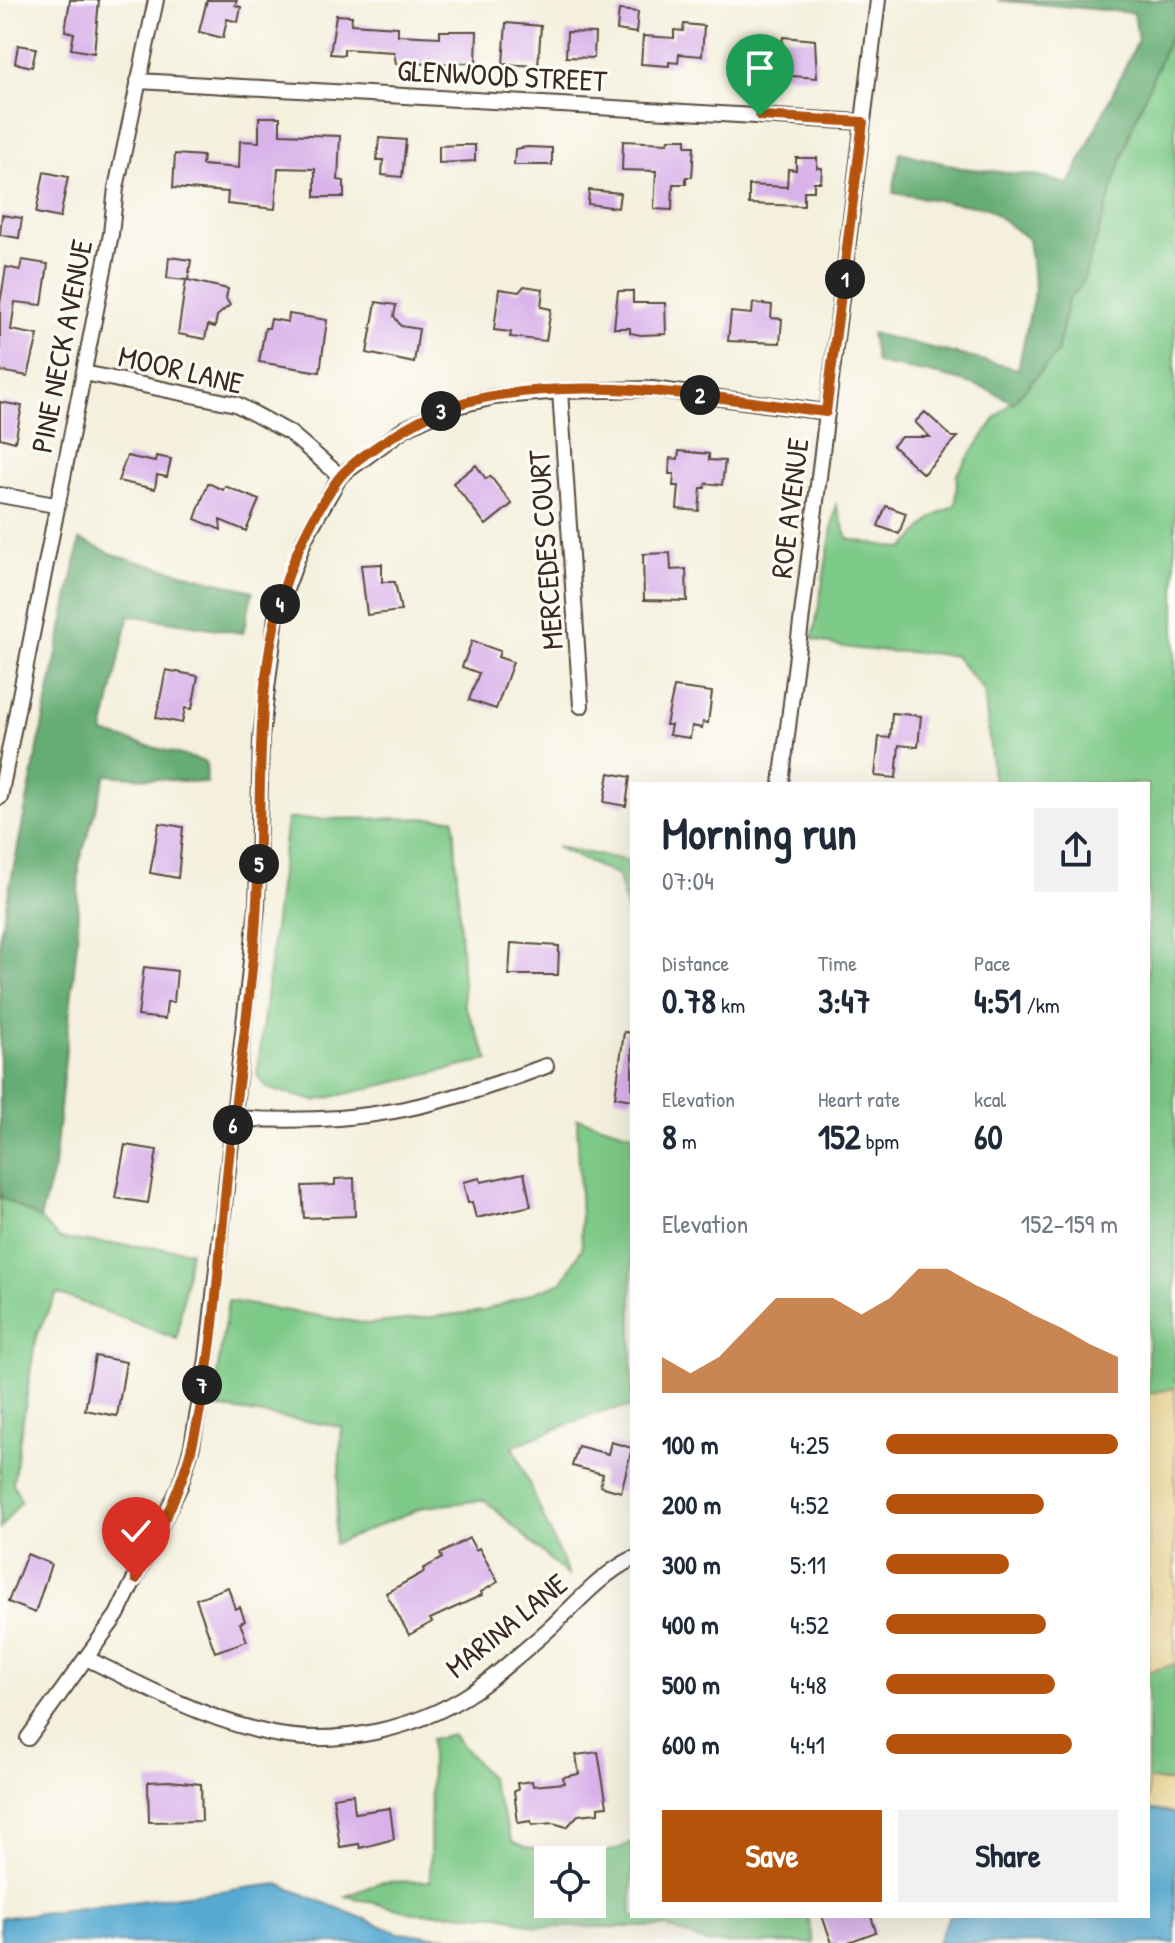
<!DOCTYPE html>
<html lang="en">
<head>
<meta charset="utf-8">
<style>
  :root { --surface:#fff; --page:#f2f2f3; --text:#1f2937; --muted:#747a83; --accent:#b45309 }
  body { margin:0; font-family:"Patrick Hand",sans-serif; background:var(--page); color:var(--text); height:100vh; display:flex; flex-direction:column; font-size:30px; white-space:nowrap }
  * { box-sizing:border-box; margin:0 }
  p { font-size:26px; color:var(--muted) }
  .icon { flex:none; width:44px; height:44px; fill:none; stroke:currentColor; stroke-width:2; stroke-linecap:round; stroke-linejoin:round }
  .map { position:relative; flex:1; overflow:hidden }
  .drawer { position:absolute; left:630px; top:782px; width:520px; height:1136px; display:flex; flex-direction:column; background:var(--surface); border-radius:0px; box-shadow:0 8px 32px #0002 }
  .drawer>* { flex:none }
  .fabs { position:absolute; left:534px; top:1846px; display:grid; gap:16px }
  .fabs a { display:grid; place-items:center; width:72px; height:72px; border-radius:0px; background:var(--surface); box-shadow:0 8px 32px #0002; font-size:40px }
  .pin { position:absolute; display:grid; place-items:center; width:68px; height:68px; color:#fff; margin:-82px -34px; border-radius:50% 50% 50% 0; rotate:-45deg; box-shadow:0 0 8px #0007 }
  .pin .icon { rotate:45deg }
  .km { position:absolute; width:40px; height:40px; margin:-20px; border-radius:50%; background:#222; color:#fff; font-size:22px; line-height:40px; text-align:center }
  .round { display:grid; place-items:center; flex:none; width:84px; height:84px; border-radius:0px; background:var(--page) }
  .head { display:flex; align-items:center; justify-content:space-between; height:136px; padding:0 32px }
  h1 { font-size:44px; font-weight:800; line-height:60px }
  .metrics { display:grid; grid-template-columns:repeat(3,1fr); gap:12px; height:136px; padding:8px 32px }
  .metrics div { display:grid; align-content:center }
  .metrics b { font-size:34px; font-weight:800 }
  .metrics small { font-size:22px; font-weight:400 }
  .metrics p { font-size:22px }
  .chart { height:224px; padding:16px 32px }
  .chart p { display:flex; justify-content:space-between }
  .chart svg { width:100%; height:144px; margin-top:8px; fill:var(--accent); opacity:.7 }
  .button { display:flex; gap:16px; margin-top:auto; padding:16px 32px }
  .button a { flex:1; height:92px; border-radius:0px; background:var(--accent); color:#fff; font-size:32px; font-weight:800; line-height:92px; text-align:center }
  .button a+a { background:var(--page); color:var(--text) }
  ul { padding:0 32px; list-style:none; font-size:26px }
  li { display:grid; grid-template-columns:128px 96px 1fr; align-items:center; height:60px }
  li i { height:20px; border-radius:10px; background:var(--accent) }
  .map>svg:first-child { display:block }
</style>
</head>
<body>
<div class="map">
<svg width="1175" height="1943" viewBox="0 0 1175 1943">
  <rect width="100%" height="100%" fill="#fdfcf7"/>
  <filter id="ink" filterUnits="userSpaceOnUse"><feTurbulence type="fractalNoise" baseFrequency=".0125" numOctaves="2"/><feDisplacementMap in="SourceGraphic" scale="16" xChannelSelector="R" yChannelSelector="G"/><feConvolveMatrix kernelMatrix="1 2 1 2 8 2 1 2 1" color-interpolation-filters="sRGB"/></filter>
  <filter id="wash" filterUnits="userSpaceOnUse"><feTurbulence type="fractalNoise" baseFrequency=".006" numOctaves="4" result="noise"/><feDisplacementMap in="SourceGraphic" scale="32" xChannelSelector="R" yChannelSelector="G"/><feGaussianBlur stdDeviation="1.8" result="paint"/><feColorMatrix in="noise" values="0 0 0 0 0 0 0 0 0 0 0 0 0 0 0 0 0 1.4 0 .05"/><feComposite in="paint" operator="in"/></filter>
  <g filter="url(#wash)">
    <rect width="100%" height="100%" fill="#f4f0dd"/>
    <!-- green -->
    <path fill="#7dc987" stroke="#5c7a52" stroke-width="2" fill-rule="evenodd" d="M1175 25V1388L1148 1394V784H994L984 691 955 656C908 649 857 655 813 639L836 505 848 539 904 549 932 518 956 504 957 474 995 419 1057 353 1068 300 1082 283 1132 127Z
      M454 818 464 1004 489 1060 315 1101 267 1088 257 1075 287 819Z
      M556 847 632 861V930L618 876Z
      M577 1118 632 1134V1407L602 1411 513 1446 569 1577 485 1500 424 1507 334 1544 342 1427 212 1407 228 1301 369 1324 484 1311 562 1282 582 1248Z
      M0 1196 40 1219 60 1239 190 1251 177 1339 57 1293 36 1336 13 1483 21 1501 0 1529Z
      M1167 1664H1175V1782L1148 1780V1673Z
      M452 1734 489 1777 512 1841C547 1858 597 1862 632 1842V1916H808L814 1943H708L666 1927H537L501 1915 414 1913 346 1896 381 1882 430 1881 431 1739ZM548 1860H592V1904H548Z"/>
    <!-- forest -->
    <path fill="#66ad74" stroke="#506c49" stroke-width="2" d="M997 0H1175V25L1132 127 1082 284 1068 300 1057 353 1013 403C974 378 921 372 876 363L871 333 1018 369 1035 289 1028 239 987 208 893 193 900 152 961 168 1040 176 1069 185 1138 40 1134 13Z
      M80 540 120 557 253 591 243 633 129 615 103 733 206 762 207 783 106 775 79 864 77 942 54 1167 40 1219 0 1196V935Z"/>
    <!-- sand -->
    <path fill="#eeda9e" stroke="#94825e" stroke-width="2" d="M1175 1388V1664L1148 1672V1394Z
      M1148 1780 1175 1782V1814L1148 1809Z"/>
    <!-- water -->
    <path fill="#56aad2" stroke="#486a78" stroke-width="2" d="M1148 1809 1175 1814V1943H937L949 1916H1148Z
      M278 1884 399 1933 517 1943H0V1918Z"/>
    <g id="blocks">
      <!-- building -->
      <path fill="#d9b2ea" d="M70 0H99L94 53 71 49 74 33 65 31Z
        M207 0H237L235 5 241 7 238 22 227 19 223 38 199 32Z
        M619 10 638 12 636 33 617 30Z
        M336 15 352 16 351 24 398 27V35L440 37V31H477L476 63 396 64 394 52 344 49V55L330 54Z
        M506 23 541 26 538 66 503 64Z
        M684 24 704 26 702 56 679 54 678 63 669 62V66L641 64 643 36 674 38V30L683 31Z
        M567 32 595 33 594 58 566 57Z
        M783 37 815 40 817 78 780 75 781 62 772 61 773 45 782 46Z
        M18 45 36 48 32 67 15 63Z
        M259 117H280V134L340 136 338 180 344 181V197H315V169L278 168 275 209 227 204 228 192 173 188 175 154 203 156 202 165 239 168 240 141 259 142Z
        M379 138 406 140 402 177 382 175 383 160H377Z
        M669 139H686V146H694L692 177H686V184H673L672 210 654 209 656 171 622 170 623 141 668 143Z
        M460 145H475V161L439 163V146Z
        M527 147 552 148V165H514L515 149Z
        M796 158H817V168H822L821 182H814V191H804V206L749 204V185L787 187 788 169 796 170Z
        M44 172 68 177 60 218 36 213Z
        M589 190 620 193 618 208 588 204Z
        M2 215 22 218 19 238 0 235Z
        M169 257 191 260 188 280 228 289 226 299 230 305 217 316 215 327 208 325 205 339 178 334 186 280 167 278Z
        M22 260 48 264 42 305 15 302 11 330 38 335 28 376 0 371V304L6 267 20 270Z
        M524 286 543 289 541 307 551 309 546 341 510 337 511 332 494 330 499 289 519 292Z
        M618 291H633V303H665L666 334 641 335 630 333V328H614Z
        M376 302 396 305 394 316 401 326 419 329 414 363 367 353Z
        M753 303 772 305 771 318 782 319 780 343 728 341 731 312 752 314Z
        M289 314 327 320 320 372 259 362 265 328H269L271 319 288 322Z
        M0 402 22 406 15 442 0 438Z
        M925 412 952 437H958L923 474 893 446 901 437H930L915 422Z
        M679 451 709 454V460L725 461 722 485 706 483 705 488H701L699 511 677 509 679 486H673L674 474H669L670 458 678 459Z
        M127 456 155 462 156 456 171 459 167 477 157 475 155 489 118 481Z
        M476 465 486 479 490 476 512 504 486 525 453 483Z
        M208 483 223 490 225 486 259 500 246 531 220 520 221 530 195 519Z
        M886 506 906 513 899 534 878 526Z
        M670 553 671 570 686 569 687 601 644 600 643 554Z
        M382 564V582H395L401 611 367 615 361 565Z
        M472 641 500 651 498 657 513 662 496 709 469 700 479 673 462 667Z
        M166 670 198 676 192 709 185 708 182 723 156 718Z
        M674 687 712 692 708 723 703 722 702 728 692 726 690 738 669 735 671 725H666Z
        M892 713 921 716 918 747 899 745 896 778 875 776 879 737 890 738Z
        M609 773 630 777 626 806 604 802Z
        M159 823 183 827 178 878 150 873Z
        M511 943 559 946 558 975H509Z
        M144 967 177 971 174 1002H167L165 1019 138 1016Z
        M624 1032 632 1033V1100L615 1097Z
        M125 1145 157 1150 148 1203 115 1198Z
        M524 1173 531 1206 476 1218 472 1202 468 1203 463 1182 480 1178 481 1182Z
        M354 1178 355 1216 304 1218 302 1186 335 1185V1179Z
        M95 1356 126 1362 117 1416 85 1410Z
        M611 1442 632 1448 621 1492 600 1486 603 1474 572 1466 578 1446 608 1454Z
        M469 1538 476 1550 479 1548 498 1582 481 1592 482 1595 430 1619 432 1622 409 1635 386 1593 424 1572 423 1569 442 1558 440 1554Z
        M27 1554 51 1564 35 1613 8 1602Z
        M228 1587 235 1609 240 1607 245 1621 240 1623 247 1641 215 1652 196 1599Z
        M598 1752 607 1806 598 1807V1813L578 1815 567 1827 553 1823 532 1825 531 1821 518 1823 514 1791 518 1790 517 1783 532 1781 533 1786 564 1783 563 1777 579 1774 576 1755Z
        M169 1781 201 1784 202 1821 149 1822 148 1782Z
        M353 1794 355 1813 390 1808 394 1839 360 1848 359 1844 340 1847 333 1797Z
        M822 1916H871L876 1932 846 1943H832Z"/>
    </g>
  </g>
  <g filter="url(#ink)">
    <use href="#blocks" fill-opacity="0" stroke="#57483b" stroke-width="2"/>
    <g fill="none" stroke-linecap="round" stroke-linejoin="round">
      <defs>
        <path id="street" d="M138 81 863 122
          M84 373 236 404 290 433 340 476
          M560 391 581 706
          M0 495 55 505
          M781 784 878 0
          M0 797 111 234 116 188 156 0
          M234 1118C357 1126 432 1109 546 1066
          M88 1659C142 1686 198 1715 256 1730 333 1751 426 1729 488 1681 508 1664 529 1647 549 1629 575 1605 600 1575 632 1559
          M28 1738 117 1615 180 1486 192 1446 207 1359 257 907 261 738 276 616 305 538 340 476 404 429 448 408 494 397 560 391 652 389 826 412"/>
      </defs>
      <!-- street casing -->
      <use href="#street" stroke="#57483b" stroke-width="18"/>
      <!-- street -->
      <use href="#street" stroke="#fff" stroke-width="14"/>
    </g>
  </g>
  <g fill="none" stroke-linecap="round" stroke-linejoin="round" filter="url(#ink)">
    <defs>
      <path id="route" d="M136 1579C156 1537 179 1495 191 1450 216 1352 219 1247 230 1147 240 1065 253 983 257 901 263 793 252 677 289 573 300 542 319 505 339 478 357 455 421 417 449 407 562 370 711 397 826 412L863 122 760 116"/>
    </defs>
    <!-- route casing -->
    <use href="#route" stroke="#fff" stroke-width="16"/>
    <!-- route -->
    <use href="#route" stroke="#b45309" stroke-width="10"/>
  </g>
  <g text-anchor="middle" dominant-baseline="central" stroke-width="6" stroke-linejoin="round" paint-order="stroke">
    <!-- street labels -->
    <g font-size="30" fill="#3b2a1e" stroke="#fdfcf7">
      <text transform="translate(502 75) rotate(3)">GLENWOOD STREET</text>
      <text transform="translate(61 346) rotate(-79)">PINE NECK AVENUE</text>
      <text transform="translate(181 369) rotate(13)">MOOR LANE</text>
      <text transform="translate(789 508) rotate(-83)">ROE AVENUE</text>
      <text transform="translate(545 550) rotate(-94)">MERCEDES COURT</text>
      <text transform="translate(506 1625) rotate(-39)">MARINA LANE</text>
    </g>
  </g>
</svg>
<div class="fabs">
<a><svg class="icon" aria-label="locate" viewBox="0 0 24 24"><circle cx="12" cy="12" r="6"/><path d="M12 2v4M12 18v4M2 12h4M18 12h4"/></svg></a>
</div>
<div class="pin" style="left:760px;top:116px;background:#1e9e55"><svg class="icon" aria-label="arrive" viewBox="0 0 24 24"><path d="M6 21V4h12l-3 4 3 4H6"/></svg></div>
<div class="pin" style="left:136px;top:1579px;background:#d93025"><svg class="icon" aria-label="check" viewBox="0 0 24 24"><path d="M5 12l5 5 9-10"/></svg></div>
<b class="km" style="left:845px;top:279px">1</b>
<b class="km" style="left:700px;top:395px">2</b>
<b class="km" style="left:441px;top:411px">3</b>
<b class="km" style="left:280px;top:604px">4</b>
<b class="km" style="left:259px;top:864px">5</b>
<b class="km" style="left:233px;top:1125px">6</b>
<b class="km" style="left:202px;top:1385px">7</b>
<section class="drawer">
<div class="head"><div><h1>Morning run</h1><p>07:04</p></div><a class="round"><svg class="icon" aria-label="share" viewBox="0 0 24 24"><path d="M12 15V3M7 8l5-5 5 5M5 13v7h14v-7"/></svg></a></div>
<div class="metrics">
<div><p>Distance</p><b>0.78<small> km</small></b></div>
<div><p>Time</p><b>3:47</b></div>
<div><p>Pace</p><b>4:51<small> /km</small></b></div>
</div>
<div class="metrics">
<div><p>Elevation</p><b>8<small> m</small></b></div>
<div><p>Heart rate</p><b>152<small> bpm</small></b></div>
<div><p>kcal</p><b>60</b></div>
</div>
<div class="chart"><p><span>Elevation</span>152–159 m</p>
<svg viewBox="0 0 160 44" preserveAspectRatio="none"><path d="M0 44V33L10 38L20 33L30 24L40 15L50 15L60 15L70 20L80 15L90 6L100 6L110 11L120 15L130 20L140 24L150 29L160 33V44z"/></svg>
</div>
<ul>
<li><b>100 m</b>4:25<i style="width:100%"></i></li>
<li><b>200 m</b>4:52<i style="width:68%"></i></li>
<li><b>300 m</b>5:11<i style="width:53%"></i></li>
<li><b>400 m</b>4:52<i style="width:69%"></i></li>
<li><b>500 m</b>4:48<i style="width:73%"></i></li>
<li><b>600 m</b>4:41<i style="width:80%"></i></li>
</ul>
<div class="button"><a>Save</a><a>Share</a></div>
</section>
</div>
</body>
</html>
